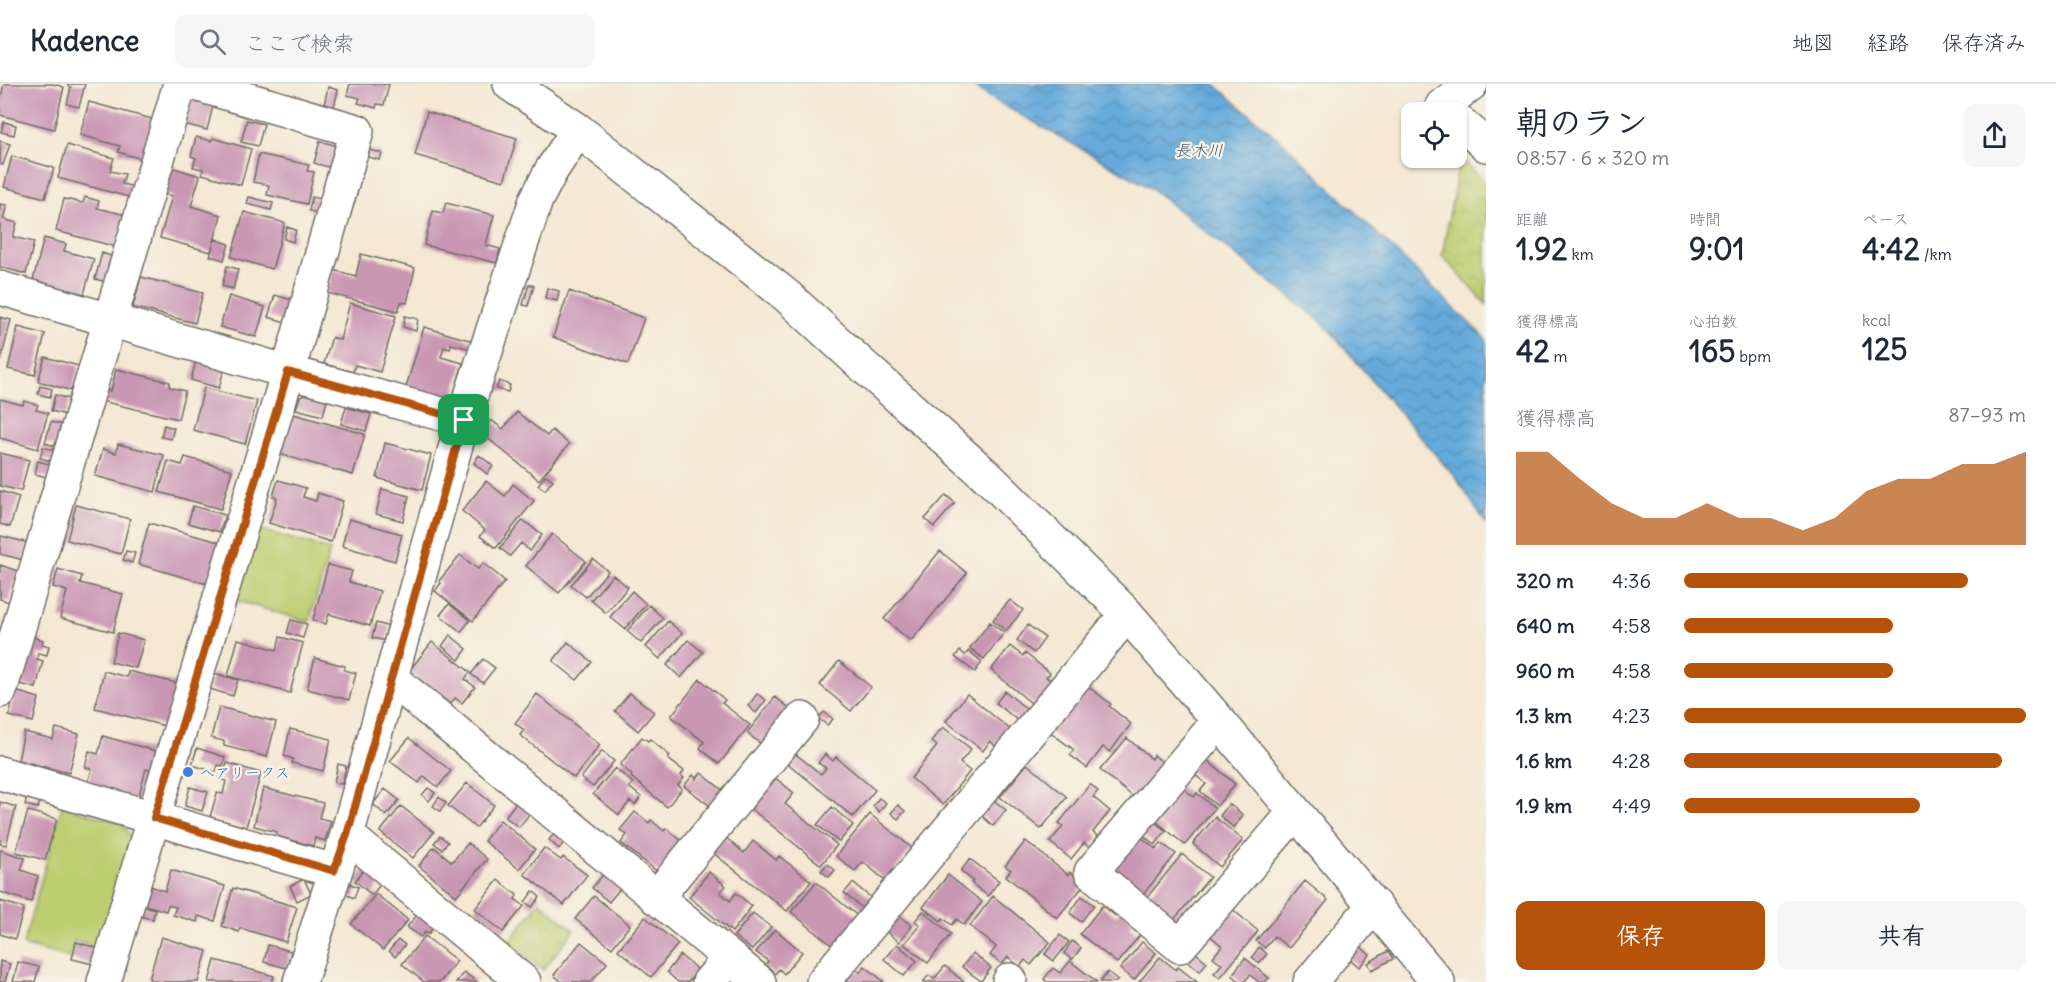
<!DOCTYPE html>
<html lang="ja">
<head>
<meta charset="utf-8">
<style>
  :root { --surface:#fff; --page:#f6f6f7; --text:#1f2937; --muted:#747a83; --line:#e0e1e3; --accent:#b45309 }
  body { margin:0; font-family:Delius,"Klee One",sans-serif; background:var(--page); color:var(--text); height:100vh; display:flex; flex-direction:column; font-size:22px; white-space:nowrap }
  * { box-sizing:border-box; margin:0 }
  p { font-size:20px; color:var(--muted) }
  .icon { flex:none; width:33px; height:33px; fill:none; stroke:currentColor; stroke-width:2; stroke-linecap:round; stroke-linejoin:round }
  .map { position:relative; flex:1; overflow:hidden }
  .drawer { display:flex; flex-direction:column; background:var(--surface); width:570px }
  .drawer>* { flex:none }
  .buttons { position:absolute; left:1401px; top:18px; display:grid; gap:12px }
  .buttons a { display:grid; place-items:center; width:66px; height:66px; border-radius:12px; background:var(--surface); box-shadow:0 2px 4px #0004; font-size:30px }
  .pin { position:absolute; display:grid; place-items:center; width:51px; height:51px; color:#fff; margin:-26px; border-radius:12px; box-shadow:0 3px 9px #0006 }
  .round { display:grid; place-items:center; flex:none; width:63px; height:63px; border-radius:12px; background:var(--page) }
  .head { display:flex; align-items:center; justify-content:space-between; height:102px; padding:0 30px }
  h1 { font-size:33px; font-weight:800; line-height:45px }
  .figures { display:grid; grid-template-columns:repeat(3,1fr); gap:9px; height:102px; padding:6px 30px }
  .figures div { display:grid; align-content:center }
  .figures b { font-size:30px; font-weight:800 }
  .figures small { font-size:16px; font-weight:400 }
  .figures p { font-size:16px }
  .chart { height:168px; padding:12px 30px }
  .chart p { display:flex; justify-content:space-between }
  .chart svg { width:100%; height:108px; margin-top:6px; fill:var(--accent); opacity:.7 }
  .primary-button { display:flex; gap:12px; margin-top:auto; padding:12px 30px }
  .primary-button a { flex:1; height:69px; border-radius:12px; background:var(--accent); color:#fff; font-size:24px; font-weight:800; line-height:69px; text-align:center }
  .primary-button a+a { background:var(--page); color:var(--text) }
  ul { padding:0 30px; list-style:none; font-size:20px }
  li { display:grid; grid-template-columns:96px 72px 1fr; align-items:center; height:45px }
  li i { height:15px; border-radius:8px; background:var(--accent) }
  header { display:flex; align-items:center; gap:36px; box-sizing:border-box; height:84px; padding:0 30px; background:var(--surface); border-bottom:2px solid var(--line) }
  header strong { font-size:28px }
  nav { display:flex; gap:33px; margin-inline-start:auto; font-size:21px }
  .search { width:420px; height:54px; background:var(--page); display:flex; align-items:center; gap:15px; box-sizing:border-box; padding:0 21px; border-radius:12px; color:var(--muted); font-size:22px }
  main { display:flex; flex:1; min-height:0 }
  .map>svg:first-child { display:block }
</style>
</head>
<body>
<header>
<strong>Kadence</strong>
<div class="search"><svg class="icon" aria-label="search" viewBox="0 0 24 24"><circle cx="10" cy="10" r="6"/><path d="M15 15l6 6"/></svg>ここで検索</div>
<nav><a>地図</a><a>経路</a><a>保存済み</a></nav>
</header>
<main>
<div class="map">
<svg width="1486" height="898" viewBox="0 0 1486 898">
  <defs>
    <pattern id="park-crowns" width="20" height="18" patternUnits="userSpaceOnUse" patternTransform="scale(1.5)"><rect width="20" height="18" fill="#bdce71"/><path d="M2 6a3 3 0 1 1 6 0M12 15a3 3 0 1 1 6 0" fill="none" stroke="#a3b162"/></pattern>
    <pattern id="water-waves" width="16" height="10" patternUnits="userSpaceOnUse" patternTransform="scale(1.5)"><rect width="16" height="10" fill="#65aadb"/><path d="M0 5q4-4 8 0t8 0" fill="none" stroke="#538bb2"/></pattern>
  </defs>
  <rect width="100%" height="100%" fill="#f7f3e8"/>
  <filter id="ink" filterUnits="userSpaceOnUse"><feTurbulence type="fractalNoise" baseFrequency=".0167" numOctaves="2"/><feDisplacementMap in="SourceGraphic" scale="12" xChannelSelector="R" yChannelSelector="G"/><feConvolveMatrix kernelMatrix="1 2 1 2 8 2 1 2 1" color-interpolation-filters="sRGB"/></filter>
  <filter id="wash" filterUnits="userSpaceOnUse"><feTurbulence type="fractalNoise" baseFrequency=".008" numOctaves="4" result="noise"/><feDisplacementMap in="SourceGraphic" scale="24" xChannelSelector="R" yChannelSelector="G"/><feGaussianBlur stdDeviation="1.35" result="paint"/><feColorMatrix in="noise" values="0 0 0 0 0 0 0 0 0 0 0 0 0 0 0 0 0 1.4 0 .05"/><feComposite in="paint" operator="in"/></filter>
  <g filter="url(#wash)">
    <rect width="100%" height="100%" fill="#f4e8d3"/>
    <!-- green -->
    <path fill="#bdce71" stroke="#747c4e" stroke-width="1.5" d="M252 443 330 466 309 538 231 515Z
      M62 722 122 739 133 757 104 863 75 856 70 874 23 861Z"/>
    <!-- park -->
    <path fill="url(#park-crowns)" stroke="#747c4e" stroke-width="1.5" d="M1460 73 1486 99V220L1442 171Z
      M540 818 574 846 543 886 508 859Z"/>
    <!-- water -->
    <path fill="url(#water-waves)" stroke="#486a83" stroke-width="1.5" d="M970 0H1214L1289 64 1486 255V440L1458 397 1324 240 1149 103 996 17Z"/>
    <g id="blocks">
      <!-- building -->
      <path fill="#c996b4" d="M4 0H53L64 3 54 45 0 31V17Z
        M68 0H85L79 23 67 20 71 3 68 2Z
        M350 0H389L384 21 377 20 376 24 358 19 360 14 347 11Z
        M328 3 338 6 334 23 324 21Z
        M189 15 213 22 207 46 183 40Z
        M89 18 152 35 142 75 118 68 120 62 80 51Z
        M427 28 517 54 504 97 415 71Z
        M247 36 264 40 258 62 241 58Z
        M4 38 16 41 14 51 1 48Z
        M196 53 211 57 213 54 251 65 241 101 202 90 203 85 193 83 196 74 191 72Z
        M0 57 10 60 3 81 0 80Z
        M320 57 341 63 335 85 314 79Z
        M67 61 114 74 110 87 125 90 122 100 139 104 136 115 58 94Z
        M370 66 382 69 380 76 368 73Z
        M259 70 309 81 307 87 314 88 307 120 267 111 269 101 253 98Z
        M12 72 54 84 45 114 4 103Z
        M171 83 200 92 191 122 221 131 211 168 160 154 172 112 163 110Z
        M85 113 99 117 97 124 126 131 117 163 56 147 64 115 83 119Z
        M249 113 273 119 271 126 247 120Z
        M312 113 325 116 321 129 309 127Z
        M446 119 494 131 486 161 500 165 497 179 424 161 433 127 443 129Z
        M0 120 7 121 3 135 17 139 13 153 34 158 26 190 0 183Z
        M244 128 285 139 272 185 231 173Z
        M287 143 296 146 293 158 284 155Z
        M44 154 66 160 64 167 94 175 84 210 33 196Z
        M215 155 229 160 224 176 210 172Z
        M102 169 114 173 107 198 95 195Z
        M361 170 415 184 407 219 401 218 398 227 327 209 333 186 356 192Z
        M227 182 238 185 233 205 222 202Z
        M141 193 203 209 195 239 133 223Z
        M529 200 534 202 528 222 523 221Z
        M547 204 559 207 557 217 545 214Z
        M569 207 644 234 628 280 553 253Z
        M275 211 295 217 289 239 268 233Z
        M229 212 265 223 256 253 220 243Z
        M350 219 396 232 380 288 355 281 353 288 324 280 332 253 340 256Z
        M405 232 418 235 416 247 403 243Z
        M0 233 11 236 1 276H0Z
        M18 243 45 250 35 291 8 285Z
        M424 243 473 257 471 265 451 260 450 265 444 263 441 273 463 279 452 317 406 303Z
        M45 273 79 282 72 307 38 297Z
        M197 273 225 281 219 304 191 296Z
        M116 285 170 298 169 303 185 307 178 335 101 317 104 305 111 307Z
        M499 297 510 301 508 308 496 305Z
        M40 302 52 305 50 313 38 310Z
        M204 304 257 317 245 360 193 346Z
        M312 308 328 312 323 332 296 325 300 313Z
        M55 311 70 315 66 331 51 327Z
        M0 315 23 321 24 317 38 321 36 326 48 329 38 365 0 354Z
        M346 323 371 330 366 347 341 340Z
        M517 328 547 352 552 346 569 360 539 396 480 348 491 336 503 345Z
        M290 329 365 350 353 391 279 370Z
        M51 338 67 342 61 364 45 359Z
        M164 341 174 344 171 355 161 353Z
        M385 359 431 371 422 406 377 394Z
        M118 360 164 371 155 408 95 392 103 365 116 369Z
        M43 363 57 367 54 378 40 374Z
        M0 369 29 376 21 407 0 402Z
        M479 371 493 382 487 390 474 379Z
        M185 373 232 386 221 425 159 408 168 377 182 381Z
        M38 377 53 381 50 394 35 390Z
        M546 391 553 396 545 406 538 401Z
        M278 396 306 404 303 413 316 417 318 409 343 417 331 458 269 439 277 414 273 412Z
        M486 397 505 412 513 400 534 417 496 464 480 452 485 446 462 427Z
        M382 405 409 412 403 437 376 430Z
        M0 407 19 413 10 443 0 440Z
        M946 411 955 419 934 443 925 435Z
        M76 421 130 435 121 470 67 456Z
        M193 422 225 431 220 448 188 439Z
        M349 435 402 450 395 477 342 462Z
        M523 436 542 451 530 467 521 459 510 472 500 464Z
        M149 439 222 459 211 501 138 480Z
        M552 450 586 477 559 509 526 482Z
        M1 452 29 459 24 476 0 470Z
        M126 467 135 469 132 479 123 476Z
        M940 467 967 489 911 557 884 535Z
        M460 471 478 485 483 479 505 497 473 537 435 507 441 499 439 497Z
        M593 475 608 487 586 513 571 501Z
        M0 481 18 487 9 518 0 515Z
        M328 481 352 487 349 498 380 507 370 542 329 530 326 540 313 536Z
        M58 485 82 492 80 499 123 510 113 548 60 534 67 507 53 503Z
        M613 491 628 503 606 529 591 516Z
        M632 507 646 520 625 545 610 533Z
        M1010 516 1023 526 1006 547 993 536Z
        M449 520 470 536 461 548 440 531Z
        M649 521 663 534 641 559 627 547Z
        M291 536 307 540 303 554 287 549Z
        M668 537 682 549 660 575 646 563Z
        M990 538 1004 549 984 575 970 564Z
        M376 539 390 543 387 557 372 554Z
        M1028 541 1045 554 1034 569 1017 556Z
        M118 549 144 556 136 584 111 578Z
        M450 551 467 565 459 576 442 562Z
        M33 553 43 556 42 560 49 562 47 571 38 569 37 575 43 577 36 604 20 600Z
        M280 553 303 559 290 609 228 592 238 555 277 566Z
        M688 556 703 568 681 594 667 581Z
        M432 558 470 588 465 595 475 603 462 619 455 614 450 620 409 587Z
        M568 558 592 578 577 596 553 577Z
        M1010 562 1023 572 1025 569 1050 589 1046 593 1056 601 1037 624 991 586Z
        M960 567 965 571 969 567 982 578 975 588 955 573Z
        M315 574 345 582 344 586 356 589 349 616 307 605Z
        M483 575 495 584 483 599 471 590Z
        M839 577 871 603 851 627 820 601Z
        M104 587 127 593 128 587 176 599 165 642 95 624Z
        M214 589 238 596 233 612 210 605Z
        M700 595 725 616 722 619 750 641 719 680 700 664 704 658 671 632Z
        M1086 601 1111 620 1109 622 1131 640 1110 668 1103 663 1087 684 1070 671 1074 666 1050 648Z
        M15 607 39 614 33 638 9 632Z
        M1005 607 1030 628 1021 639 996 619Z
        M630 609 654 628 638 647 615 627Z
        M537 610 600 661 574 694 520 651 524 646 515 639Z
        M757 610 766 616 756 629 748 622Z
        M967 610 1013 648 999 665 990 657 983 667 946 637Z
        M775 613 793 627 765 663 747 649Z
        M219 623 276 638 267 673 224 662V657L211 654Z
        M824 628 833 635 827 641 818 634Z
        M943 643 971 665 960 679 970 687 943 721 911 694 937 662 931 657Z
        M56 644 79 650 69 689 18 676 24 648 53 655Z
        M290 645 331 655 323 687 292 679 293 675 284 672Z
        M103 652 159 668 153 687 146 685 137 719 86 705 92 685 85 683 89 667 98 670Z
        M642 653 648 657 650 655 670 672 668 675 684 687 681 691 684 694 678 701 682 705 667 723 631 693 632 691 620 681Z
        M409 654 451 687 438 703 424 692 419 699 390 677Z
        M1127 654 1152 675 1154 671 1166 681 1137 716 1100 686Z
        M197 664 225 673 223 682 218 681 216 688 192 681Z
        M602 667 614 677 593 703 581 694Z
        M793 668 821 690 826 684 818 679 825 670 833 677 836 673 875 706 853 733 785 677Z
        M1200 670 1235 700 1217 722 1200 707 1206 700 1188 685Z
        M227 679 261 689 246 743 210 733 217 709 223 710 226 697 222 696Z
        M338 680 346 682 342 700 334 698Z
        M1027 680 1067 713 1041 745 1000 713Z
        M615 684 633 699 629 703 641 713 635 721 630 717 619 731 593 710Z
        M701 689 725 708 713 724 684 702 693 691 696 695Z
        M774 693 794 709 785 720 837 761 821 781 750 724Z
        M467 699 494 721 476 744 448 722Z
        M1177 699 1194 713 1197 709 1215 724 1185 761 1150 732Z
        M1090 700 1098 707 1093 713 1110 727 1093 748 1098 753 1090 764 1084 759 1071 775 1050 758 1063 742 1059 739Z
        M190 703 208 708 202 727 185 722Z
        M263 704 323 719 319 734 331 737 325 757 315 754 313 762 276 752 277 748 254 742Z
        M428 704 435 709 429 717 422 711Z
        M385 705 399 716 386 732 373 720Z
        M27 712 40 715 38 724 25 721Z
        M439 713 446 719 440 727 433 722Z
        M879 714 886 719 879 728 873 722Z
        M992 715 1006 726 993 742 980 730Z
        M517 717 531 728 519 743 505 733Z
        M0 718 16 723 6 761 0 760Z
        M1229 720 1243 731 1234 744 1220 732Z
        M898 721 905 727 898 735 891 729Z
        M401 722 434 748 413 774 380 748Z
        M832 723 853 741 839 758 817 741Z
        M28 727 57 735 45 776 16 768Z
        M635 728 649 739 651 736 664 747 666 744 682 757 658 788 621 759 627 751 620 746Z
        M870 730 912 764 886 797 863 778 855 787 836 772Z
        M1148 733 1166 747 1155 761 1137 746Z
        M1215 733 1243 756 1220 783 1193 760Z
        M500 736 535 765 519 785 484 757Z
        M558 745 568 753 559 765 549 756Z
        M440 752 448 758 442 765 434 759Z
        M724 752 744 769 753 757 776 776 779 772 811 797 787 827 712 768Z
        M1141 753 1156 765 1161 759 1176 770 1140 814 1111 790Z
        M1026 757 1068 791 1070 788 1085 800 1057 834 1006 792 1011 786 1005 782Z
        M468 759 487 775 456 812 419 782 434 763 452 778Z
        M544 764 561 776 563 773 587 791 564 821 524 790Z
        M0 766 25 774 21 786 38 792 31 818 0 808Z
        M1182 770 1210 793 1172 838 1145 816Z
        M970 775 999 797 988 812 971 799 973 797 961 787Z
        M369 779 386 793 372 811 355 797Z
        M827 780 835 786 829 793 821 787Z
        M171 786 225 802 215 837 198 832 197 838 173 831 176 823 168 821 166 827 142 820 147 801 165 807Z
        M606 787 623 801 609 818 592 804Z
        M709 788 726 802 720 808 730 817 736 809 752 822 732 848 689 813Z
        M948 791 982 818 964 841 957 835 952 841 943 834 941 837 923 823Z
        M304 795 311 810 297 817 290 802Z
        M498 796 517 811 515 815 524 822 503 848 475 825Z
        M1305 797 1328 816 1289 864 1274 852 1265 864 1256 857Z
        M816 798 859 833 834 863 791 828Z
        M348 799 358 803 354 814 344 810Z
        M853 799 875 817 867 828 844 809Z
        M233 804 297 823 286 858 240 844 239 848 222 842Z
        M533 807 540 813 532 823 525 818Z
        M376 810 408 836 383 866 351 840Z
        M594 812 630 841 612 864 575 835Z
        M993 812 1050 858 1031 881 1025 876 1020 883 1008 873 1002 880 990 871 996 863 970 842Z
        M1082 812 1094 821 1081 838 1070 829Z
        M0 817 24 824 15 855 0 850Z
        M141 822 155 825 153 835 139 832Z
        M1102 822 1116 832 1121 826 1133 837 1129 842 1140 851 1117 879 1080 850Z
        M1231 824 1258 847 1220 894 1214 889 1222 880 1213 873 1222 862 1205 847Z
        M421 826 437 839 428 850 425 848 421 853 407 843Z
        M923 827 951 850 928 879 904 860 920 841 915 837Z
        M895 828 912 842 899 858 882 844Z
        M753 829 771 843 752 866 734 852Z
        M645 833 678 860 651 893 618 866Z
        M775 845 802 868 784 890 779 885 774 891 764 883 768 877 756 868Z
        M1060 851 1069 858 1054 877 1045 870Z
        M425 852 457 877 440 898H424L402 880Z
        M161 853 207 867 198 898H158L149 895Z
        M398 856 405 861 395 873 389 867Z
        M1353 856 1370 871 1359 883 1342 868Z
        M1072 857 1081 864 1072 876 1064 869Z
        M76 858 101 865 97 881 72 875Z
        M581 858 607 879 591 898H562L554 891Z
        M1142 858 1156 869 1134 896 1120 885Z
        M897 860 917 877 904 892 884 875Z
        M268 861 291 867 287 884 264 878Z
        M1259 863 1267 870 1259 879 1252 873Z
        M1191 865 1207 878 1200 887 1184 874Z
        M1388 867 1393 875 1372 886 1368 879Z
        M973 869 991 884 981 897 962 883Z
        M680 871 698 886 688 898H678L667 888Z
        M1160 873 1176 886 1178 883 1197 898H1139Z
        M1245 874 1269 894 1265 898H1259L1250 891 1244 898H1240L1232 891Z
        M215 876 274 892 272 898H209Z
        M0 877 10 880 5 898H0Z
        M1070 877 1097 898H1047L1044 895 1053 884 1060 889Z
        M18 878 39 883 35 898H13Z
        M865 882 884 898H840L852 883 860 888Z
        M945 882 964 898H923L929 891 934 895Z
        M464 888 477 898H456Z
        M1108 888 1118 896 1116 898H1100Z"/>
    </g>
  </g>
  <g filter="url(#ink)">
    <use href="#blocks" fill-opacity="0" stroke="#716d66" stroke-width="1.5"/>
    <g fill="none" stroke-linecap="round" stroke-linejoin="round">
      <defs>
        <path id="minor" d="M510 0 578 46 787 212 860 279 989 394 1127 530 1219 637 1438 898
          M1450 28 1442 22 1471 0
          M1456 35 1486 61
          M0 204 288 288 463 336
          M392 595 759 898
          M0 607 180 0
          M1219 637 1091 788 1180 862 1295 728
          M0 689 334 787
          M347 751 524 898
          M656 814 802 635
          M104 898 288 288 357 47 195 0
          M300 898 347 751 463 336 536 116 551 87 578 46
          M709 898 730 874
          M823 898 1127 530
          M1009 898 1010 896
          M1310 898 1374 821"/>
      </defs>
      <!-- minor casing -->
      <use href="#minor" stroke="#716d66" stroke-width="36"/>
      <!-- minor -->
      <use href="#minor" stroke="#fff" stroke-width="33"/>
    </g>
  </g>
  <g fill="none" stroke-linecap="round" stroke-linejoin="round" filter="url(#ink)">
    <defs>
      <path id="route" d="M288 288 464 336 347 751 334 787 154 734Z"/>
    </defs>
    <!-- route casing -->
    <use href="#route" stroke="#fff" stroke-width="12"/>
    <!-- route -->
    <use href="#route" stroke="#b45309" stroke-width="8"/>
  </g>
  <!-- markers -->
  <circle fill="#3f7fe0" stroke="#f7f3e8" stroke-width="2" cx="188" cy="688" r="6"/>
  <g text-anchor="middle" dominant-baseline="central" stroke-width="4.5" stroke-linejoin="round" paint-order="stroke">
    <!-- shop labels -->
    <g font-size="15" fill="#366cbe" stroke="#f7f3e8" text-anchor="start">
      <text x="200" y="688">ヘアリークス</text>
    </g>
    <!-- water labels -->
    <g font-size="16" font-style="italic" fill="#3f5769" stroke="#f7f3e8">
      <text x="1199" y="66">長木川</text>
    </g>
  </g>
</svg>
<div class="buttons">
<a><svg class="icon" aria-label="locate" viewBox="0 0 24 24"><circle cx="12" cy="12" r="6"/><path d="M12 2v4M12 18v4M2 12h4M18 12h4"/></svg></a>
</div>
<div class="pin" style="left:464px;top:336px;background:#1e9e55"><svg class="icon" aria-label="arrive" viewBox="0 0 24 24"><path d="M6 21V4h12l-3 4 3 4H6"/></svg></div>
</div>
<section class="drawer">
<div class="head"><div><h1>朝のラン</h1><p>08:57 · 6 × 320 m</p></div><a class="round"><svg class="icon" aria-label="share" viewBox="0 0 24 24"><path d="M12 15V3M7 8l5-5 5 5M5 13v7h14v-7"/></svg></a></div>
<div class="figures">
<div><p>距離</p><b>1.92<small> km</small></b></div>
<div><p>時間</p><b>9:01</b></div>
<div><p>ペース</p><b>4:42<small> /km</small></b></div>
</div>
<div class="figures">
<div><p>獲得標高</p><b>42<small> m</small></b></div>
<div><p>心拍数</p><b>165<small> bpm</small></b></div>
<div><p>kcal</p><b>125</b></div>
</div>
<div class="chart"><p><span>獲得標高</span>87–93 m</p>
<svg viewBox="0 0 160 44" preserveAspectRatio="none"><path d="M0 44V6L10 6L20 17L30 27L40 33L50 33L60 27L70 33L80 33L90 38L100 33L110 22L120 17L130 17L140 11L150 11L160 6V44z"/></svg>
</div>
<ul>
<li><b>320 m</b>4:36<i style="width:83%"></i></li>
<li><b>640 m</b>4:58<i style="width:61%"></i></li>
<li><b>960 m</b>4:58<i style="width:61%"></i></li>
<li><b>1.3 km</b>4:23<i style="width:100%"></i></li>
<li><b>1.6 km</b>4:28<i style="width:93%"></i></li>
<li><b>1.9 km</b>4:49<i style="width:69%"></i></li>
</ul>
<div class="primary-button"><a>保存</a><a>共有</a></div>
</section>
</main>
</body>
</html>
